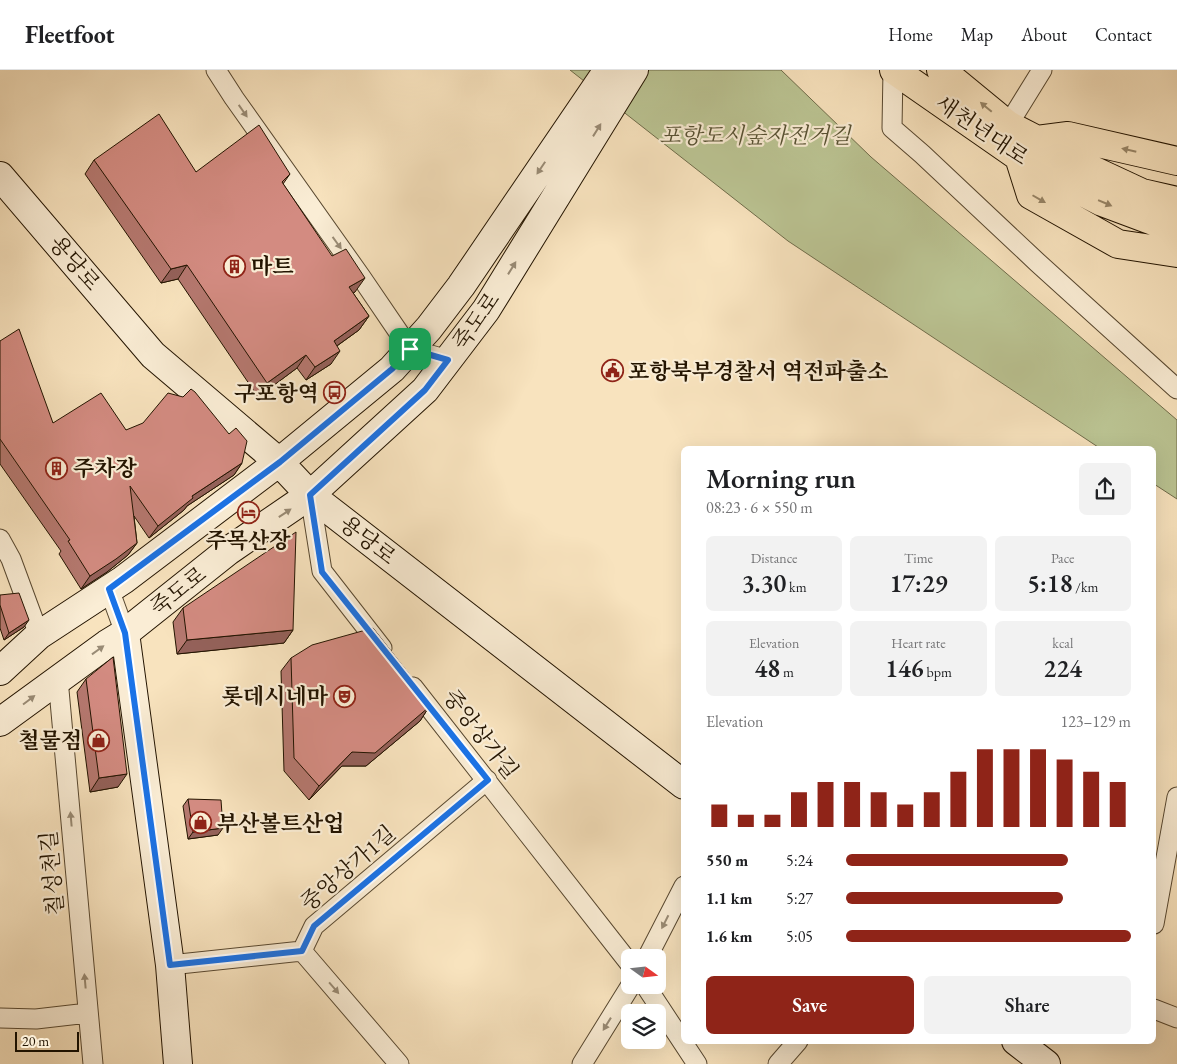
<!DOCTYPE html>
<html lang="en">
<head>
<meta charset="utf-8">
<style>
  :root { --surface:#fff; --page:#f2f2f2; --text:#202124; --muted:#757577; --line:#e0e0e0; --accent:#8f2418 }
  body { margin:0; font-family:"EB Garamond","Noto Serif KR",serif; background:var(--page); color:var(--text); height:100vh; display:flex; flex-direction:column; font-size:19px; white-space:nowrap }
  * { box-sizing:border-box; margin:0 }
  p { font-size:16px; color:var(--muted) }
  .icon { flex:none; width:28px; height:28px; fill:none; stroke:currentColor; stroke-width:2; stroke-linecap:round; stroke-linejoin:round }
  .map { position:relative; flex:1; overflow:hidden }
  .sheet { position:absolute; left:681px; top:376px; width:475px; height:598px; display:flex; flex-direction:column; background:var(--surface); border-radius:8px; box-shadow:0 5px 20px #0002 }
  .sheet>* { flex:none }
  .needle { width:32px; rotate:105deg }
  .fabs { position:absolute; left:621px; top:879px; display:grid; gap:10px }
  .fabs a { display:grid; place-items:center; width:45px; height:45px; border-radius:8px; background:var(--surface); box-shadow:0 5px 20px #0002; font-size:25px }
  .scale { position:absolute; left:15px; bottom:12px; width:64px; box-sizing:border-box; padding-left:5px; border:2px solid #231400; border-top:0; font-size:14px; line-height:18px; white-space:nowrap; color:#231400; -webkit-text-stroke:4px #faedd5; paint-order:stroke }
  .pin { position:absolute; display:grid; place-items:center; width:42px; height:42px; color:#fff; margin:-21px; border-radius:10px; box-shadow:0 2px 8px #0006 }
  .round { display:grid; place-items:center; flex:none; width:52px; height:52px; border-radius:8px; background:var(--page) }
  .summary { display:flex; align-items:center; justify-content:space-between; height:85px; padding:0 25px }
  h1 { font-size:28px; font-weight:600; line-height:38px }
  .stats { display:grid; grid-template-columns:repeat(3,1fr); gap:8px; height:85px; padding:5px 25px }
  .stats div { display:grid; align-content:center; border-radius:8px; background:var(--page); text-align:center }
  .stats b { font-size:25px; font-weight:600 }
  .stats small { font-size:14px; font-weight:400 }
  .stats p { font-size:14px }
  .chart { height:140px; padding:10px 25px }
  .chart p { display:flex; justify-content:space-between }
  .chart svg { width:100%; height:90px; margin-top:5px; stroke:var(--accent); stroke-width:6 }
  .button { display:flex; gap:10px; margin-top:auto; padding:10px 25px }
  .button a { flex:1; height:58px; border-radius:8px; background:var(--accent); color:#fff; font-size:20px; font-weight:600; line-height:58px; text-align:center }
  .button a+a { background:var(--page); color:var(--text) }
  ul { padding:0 25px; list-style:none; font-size:16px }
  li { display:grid; grid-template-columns:80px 60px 1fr; align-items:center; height:38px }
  li i { height:12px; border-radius:6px; background:var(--accent) }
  header { display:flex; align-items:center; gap:30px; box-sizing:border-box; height:70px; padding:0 25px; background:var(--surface); border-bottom:1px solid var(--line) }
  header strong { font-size:24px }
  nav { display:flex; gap:28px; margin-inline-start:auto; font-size:18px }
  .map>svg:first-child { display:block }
</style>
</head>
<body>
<header>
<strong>Fleetfoot</strong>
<nav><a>Home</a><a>Map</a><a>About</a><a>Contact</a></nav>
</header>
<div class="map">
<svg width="1177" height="994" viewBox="0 0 1177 994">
  <rect width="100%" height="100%" fill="#f8e3be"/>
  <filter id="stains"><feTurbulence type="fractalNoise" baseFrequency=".004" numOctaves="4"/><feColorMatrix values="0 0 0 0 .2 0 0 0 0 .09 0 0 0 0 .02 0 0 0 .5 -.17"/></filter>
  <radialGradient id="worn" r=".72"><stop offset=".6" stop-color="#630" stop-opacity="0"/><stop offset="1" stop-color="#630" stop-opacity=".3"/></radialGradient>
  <!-- green -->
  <path fill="#bbc493" stroke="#6f6c4a" d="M570 0H781L871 87 1177 350V429L1154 414V379H1101L788 171Z"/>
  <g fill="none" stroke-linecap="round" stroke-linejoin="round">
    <defs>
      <path id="street" d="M216 0 234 28 361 207 410 279 448 290
        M893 0 892 58 922 84 1038 193 1177 319
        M1008 55 1042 0
        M310 425 322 501 382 578
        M0 469 11 489 39 565
        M109 519 125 563
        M58 609 93 994
        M413 617 630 894
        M1154 854 1177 727
        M302 881 399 994
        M647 888 684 816
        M170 895 302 881 314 856 487 710
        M645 915 697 994
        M1154 939 1177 948
        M0 948 36 949 88 943
        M582 994 631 915
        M778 994 798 971"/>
      <path id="secondary" d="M0 106 153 285 279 392 310 425 684 715
        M125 563 170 895 178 994
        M0 601 39 565 123 510 279 392 392 299 429 258 461 216 608 0
        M0 652 107 574 125 563 228 481 310 425 425 320 486 240 634 0
        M1016 971 1046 994"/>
      <path id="primary" d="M894 0 1019 87 1046 103 1102 132 1177 160
        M941 0 1008 55 1037 70 1056 83 1142 123 1177 131
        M1037 70 1068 66 1177 91
        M1019 87 1031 125 1118 174 1177 183"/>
    </defs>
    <!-- street casing -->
    <use href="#street" stroke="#584830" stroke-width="21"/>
    <!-- secondary casing -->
    <use href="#secondary" stroke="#231400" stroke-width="30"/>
    <!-- primary casing -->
    <use href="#primary" stroke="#231400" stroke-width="30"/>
    <!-- street -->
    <use href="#street" stroke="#faedd5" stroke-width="19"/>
    <!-- secondary -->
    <use href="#secondary" stroke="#faedd5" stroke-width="28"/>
    <!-- primary -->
    <use href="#primary" stroke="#f8e3be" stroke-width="28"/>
  </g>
  <!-- wall -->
  <path fill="#b5786f" stroke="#231400" d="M94 90 196 102 290 104 283 114 355 222 353 223 369 246 359 260 337 276 331 294 306 310 297 298 258 327 178 209 161 213 85 104Z
    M0 271 53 353 126 360 242 393 234 405 187 436 184 440 149 468 134 446 137 473 128 485 107 502 81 519 59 484 61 481 0 394Z
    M0 525 24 557 4 570 0 558Z
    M183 538 293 560 284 573 177 584 173 552Z
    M291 588 429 637 420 651 366 696H342L309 730 284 701 281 601Z
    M86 609 118 717 90 722 77 622Z
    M188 729 218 765 188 769 183 736Z"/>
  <!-- shaded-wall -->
  <path fill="#94615a" stroke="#231400" d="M187 195 178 209 161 213 171 199Z
    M365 208 355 222 340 231 349 217Z
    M369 246 359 260 324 285 334 271Z
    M340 281 331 294 306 310 315 297Z
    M306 285 297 298 258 327 267 313Z
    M242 393 234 405 187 436 184 440 149 468 158 456 192 426Z
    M137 473 128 485 107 502 81 519 90 506Z
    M29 550 24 557 4 570 9 563Z
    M293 560 284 573 177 584 187 570Z
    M429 637 420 651 366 696H342L309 730 319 716 352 682Z
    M127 704 118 717 90 722 99 708Z
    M223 758 218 765 188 769 193 762Z"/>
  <!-- building -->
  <path fill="#d38b81" stroke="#231400" d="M159 44 196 102 259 55 290 104 282 112 332 186 346 179 365 208 349 217 369 246 334 271 340 281 315 297 306 285 267 313 187 195 171 199 94 90Z
    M19 259 53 353 101 323 126 360 143 353 168 323 183 327 191 319 195 322 229 364 236 358 247 371 242 393 192 426 193 428 158 456 130 416 137 473 116 489 90 506 68 471 70 470 0 369V271Z
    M296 462 293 560 187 570 183 538Z
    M19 523 29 550 9 563 0 535V525Z
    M373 558 409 604 429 637 375 683 352 682 319 716 294 688 291 588 312 575Z
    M113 587 127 704 99 708 86 609Z
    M188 729 221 730 223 758 193 762Z"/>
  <!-- one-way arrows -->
  <defs><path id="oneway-solid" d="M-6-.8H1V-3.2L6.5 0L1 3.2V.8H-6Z" transform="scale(1.25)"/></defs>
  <g fill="#988668">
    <use href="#oneway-solid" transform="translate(986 37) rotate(-140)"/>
    <use href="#oneway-solid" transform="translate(1129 80) rotate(-167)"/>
    <use href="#oneway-solid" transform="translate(1039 129) rotate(30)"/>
    <use href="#oneway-solid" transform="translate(1105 133) rotate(23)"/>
  </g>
  <g fill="#998b75">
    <use href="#oneway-solid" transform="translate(243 41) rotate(55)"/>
    <use href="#oneway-solid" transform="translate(597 60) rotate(-58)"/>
    <use href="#oneway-solid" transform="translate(541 98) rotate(124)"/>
    <use href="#oneway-solid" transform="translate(337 173) rotate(54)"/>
    <use href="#oneway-solid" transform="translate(512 198) rotate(-58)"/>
    <use href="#oneway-solid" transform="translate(285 443) rotate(-34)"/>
    <use href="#oneway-solid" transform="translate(98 580) rotate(-36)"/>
    <use href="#oneway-solid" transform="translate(29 630) rotate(-37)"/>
    <use href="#oneway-solid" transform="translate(71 749) rotate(-95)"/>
    <use href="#oneway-solid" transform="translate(665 852) rotate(117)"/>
    <use href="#oneway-solid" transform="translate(85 911) rotate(-95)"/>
    <use href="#oneway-solid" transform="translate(334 918) rotate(49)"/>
    <use href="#oneway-solid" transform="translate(607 954) rotate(122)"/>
  </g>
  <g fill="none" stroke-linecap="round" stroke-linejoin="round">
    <defs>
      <path id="route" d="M410 279 448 290 425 320 310 425 322 502 488 710 314 856 302 881 170 895 125 563 109 519 280 392 392 299Z"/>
    </defs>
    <!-- route casing -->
    <use href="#route" stroke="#fff" stroke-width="10"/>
    <!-- route -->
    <use href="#route" stroke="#1a73e8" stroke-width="6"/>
  </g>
  <!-- icons -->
  <defs>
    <symbol id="building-ring" viewBox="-11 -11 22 22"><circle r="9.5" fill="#faedd5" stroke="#8f2418" stroke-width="1.5"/><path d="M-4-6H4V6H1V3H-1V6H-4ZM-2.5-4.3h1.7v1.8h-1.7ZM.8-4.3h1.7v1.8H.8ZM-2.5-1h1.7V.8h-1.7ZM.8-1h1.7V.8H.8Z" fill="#8f2418"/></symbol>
    <symbol id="civic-ring" viewBox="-11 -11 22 22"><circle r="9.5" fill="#faedd5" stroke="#8f2418" stroke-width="1.5"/><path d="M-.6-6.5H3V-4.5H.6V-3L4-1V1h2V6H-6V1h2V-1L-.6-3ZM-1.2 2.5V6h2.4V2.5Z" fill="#8f2418"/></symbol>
    <symbol id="bus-ring" viewBox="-11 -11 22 22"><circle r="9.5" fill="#faedd5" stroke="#8f2418" stroke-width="1.5"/><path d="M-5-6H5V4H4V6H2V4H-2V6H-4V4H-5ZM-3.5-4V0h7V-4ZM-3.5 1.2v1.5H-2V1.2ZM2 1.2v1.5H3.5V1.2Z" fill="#8f2418"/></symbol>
    <symbol id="hotel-ring" viewBox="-11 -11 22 22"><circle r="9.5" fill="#faedd5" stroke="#8f2418" stroke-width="1.5"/><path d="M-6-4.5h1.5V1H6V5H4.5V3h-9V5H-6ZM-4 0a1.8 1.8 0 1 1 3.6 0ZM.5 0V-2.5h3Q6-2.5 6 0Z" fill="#8f2418"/></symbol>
    <symbol id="theatre-ring" viewBox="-11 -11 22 22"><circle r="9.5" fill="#faedd5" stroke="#8f2418" stroke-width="1.5"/><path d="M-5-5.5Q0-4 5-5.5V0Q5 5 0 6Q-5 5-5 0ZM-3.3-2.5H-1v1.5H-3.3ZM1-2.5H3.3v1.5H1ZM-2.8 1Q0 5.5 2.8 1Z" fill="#8f2418"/></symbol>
    <symbol id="shop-ring" viewBox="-11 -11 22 22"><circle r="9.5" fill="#faedd5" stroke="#8f2418" stroke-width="1.5"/><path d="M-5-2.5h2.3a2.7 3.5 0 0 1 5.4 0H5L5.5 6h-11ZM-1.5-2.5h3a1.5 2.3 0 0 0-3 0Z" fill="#8f2418"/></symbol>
  </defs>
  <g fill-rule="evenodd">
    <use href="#building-ring" x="222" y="184" width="25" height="25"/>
    <use href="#civic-ring" x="600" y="288" width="25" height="25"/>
    <use href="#bus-ring" x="322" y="310" width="25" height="25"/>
    <use href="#building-ring" x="44" y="386" width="25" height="25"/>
    <use href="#hotel-ring" x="236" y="430" width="25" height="25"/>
    <use href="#theatre-ring" x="332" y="614" width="25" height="25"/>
    <use href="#shop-ring" x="86" y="658" width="25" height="25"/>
    <use href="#shop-ring" x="188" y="740" width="25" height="25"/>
  </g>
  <g text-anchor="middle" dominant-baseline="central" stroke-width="4.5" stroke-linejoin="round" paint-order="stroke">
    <!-- street labels -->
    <g font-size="22" fill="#231400" stroke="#faedd5">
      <text transform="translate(982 60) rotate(34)">새천년대로</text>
      <text transform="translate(75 193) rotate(49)">용당로</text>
      <text transform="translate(476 251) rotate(-55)">죽도로</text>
      <text transform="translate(368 470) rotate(38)">용당로</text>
      <text transform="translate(178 521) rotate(-38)">죽도로</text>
      <text transform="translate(481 664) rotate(52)">중앙상가길</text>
      <text transform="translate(348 798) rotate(-41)">중앙상가1길</text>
      <text transform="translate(52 803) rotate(-95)">칠성천길</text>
    </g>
    <!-- park labels -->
    <g font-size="22" font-style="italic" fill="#585233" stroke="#faedd5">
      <text x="755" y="65">포항도시숲자전거길</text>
    </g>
    <!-- poi labels -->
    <g font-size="22" font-weight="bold" fill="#231400" stroke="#faedd5" text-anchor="start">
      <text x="251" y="196">마트</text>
      <text x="628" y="301">포항북부경찰서 역전파출소</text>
      <text x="319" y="323" text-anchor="end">구포항역</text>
      <text x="73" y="398">주차장</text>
      <text x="248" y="470" text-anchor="middle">주목산장</text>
      <text x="328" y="626" text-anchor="end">롯데시네마</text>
      <text x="82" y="670" text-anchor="end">철물점</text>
      <text x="217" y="753">부산볼트산업</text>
    </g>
  </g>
  <rect width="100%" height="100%" filter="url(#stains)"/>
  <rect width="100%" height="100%" fill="url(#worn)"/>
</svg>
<div class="fabs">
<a><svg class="needle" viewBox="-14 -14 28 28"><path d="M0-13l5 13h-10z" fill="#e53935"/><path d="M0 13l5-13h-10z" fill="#757577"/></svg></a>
<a><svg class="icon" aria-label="layers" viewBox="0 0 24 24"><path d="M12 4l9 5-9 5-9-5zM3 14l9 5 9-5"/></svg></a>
</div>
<div class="scale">20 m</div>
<div class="pin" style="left:410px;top:279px;background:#1e9e55"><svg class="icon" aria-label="arrive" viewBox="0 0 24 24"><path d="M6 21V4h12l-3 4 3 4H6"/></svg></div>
<section class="sheet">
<div class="summary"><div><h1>Morning run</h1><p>08:23 · 6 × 550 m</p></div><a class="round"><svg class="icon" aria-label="share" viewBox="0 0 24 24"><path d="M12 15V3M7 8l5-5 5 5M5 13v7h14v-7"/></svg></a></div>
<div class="stats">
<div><p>Distance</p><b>3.30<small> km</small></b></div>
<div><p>Time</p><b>17:29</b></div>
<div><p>Pace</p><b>5:18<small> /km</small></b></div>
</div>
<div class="stats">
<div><p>Elevation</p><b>48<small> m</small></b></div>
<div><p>Heart rate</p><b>146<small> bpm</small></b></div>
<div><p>kcal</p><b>224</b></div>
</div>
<div class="chart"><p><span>Elevation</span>123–129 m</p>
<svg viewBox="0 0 160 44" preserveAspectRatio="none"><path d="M5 44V33M15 44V38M25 44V38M35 44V27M45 44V22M55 44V22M65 44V27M75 44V33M85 44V27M95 44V17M105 44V6M115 44V6M125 44V6M135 44V11M145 44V17M155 44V22"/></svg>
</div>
<ul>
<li><b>550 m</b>5:24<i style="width:78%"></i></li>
<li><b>1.1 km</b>5:27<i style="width:76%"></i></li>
<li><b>1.6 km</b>5:05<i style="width:100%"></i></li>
</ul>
<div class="button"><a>Save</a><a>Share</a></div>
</section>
</div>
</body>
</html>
